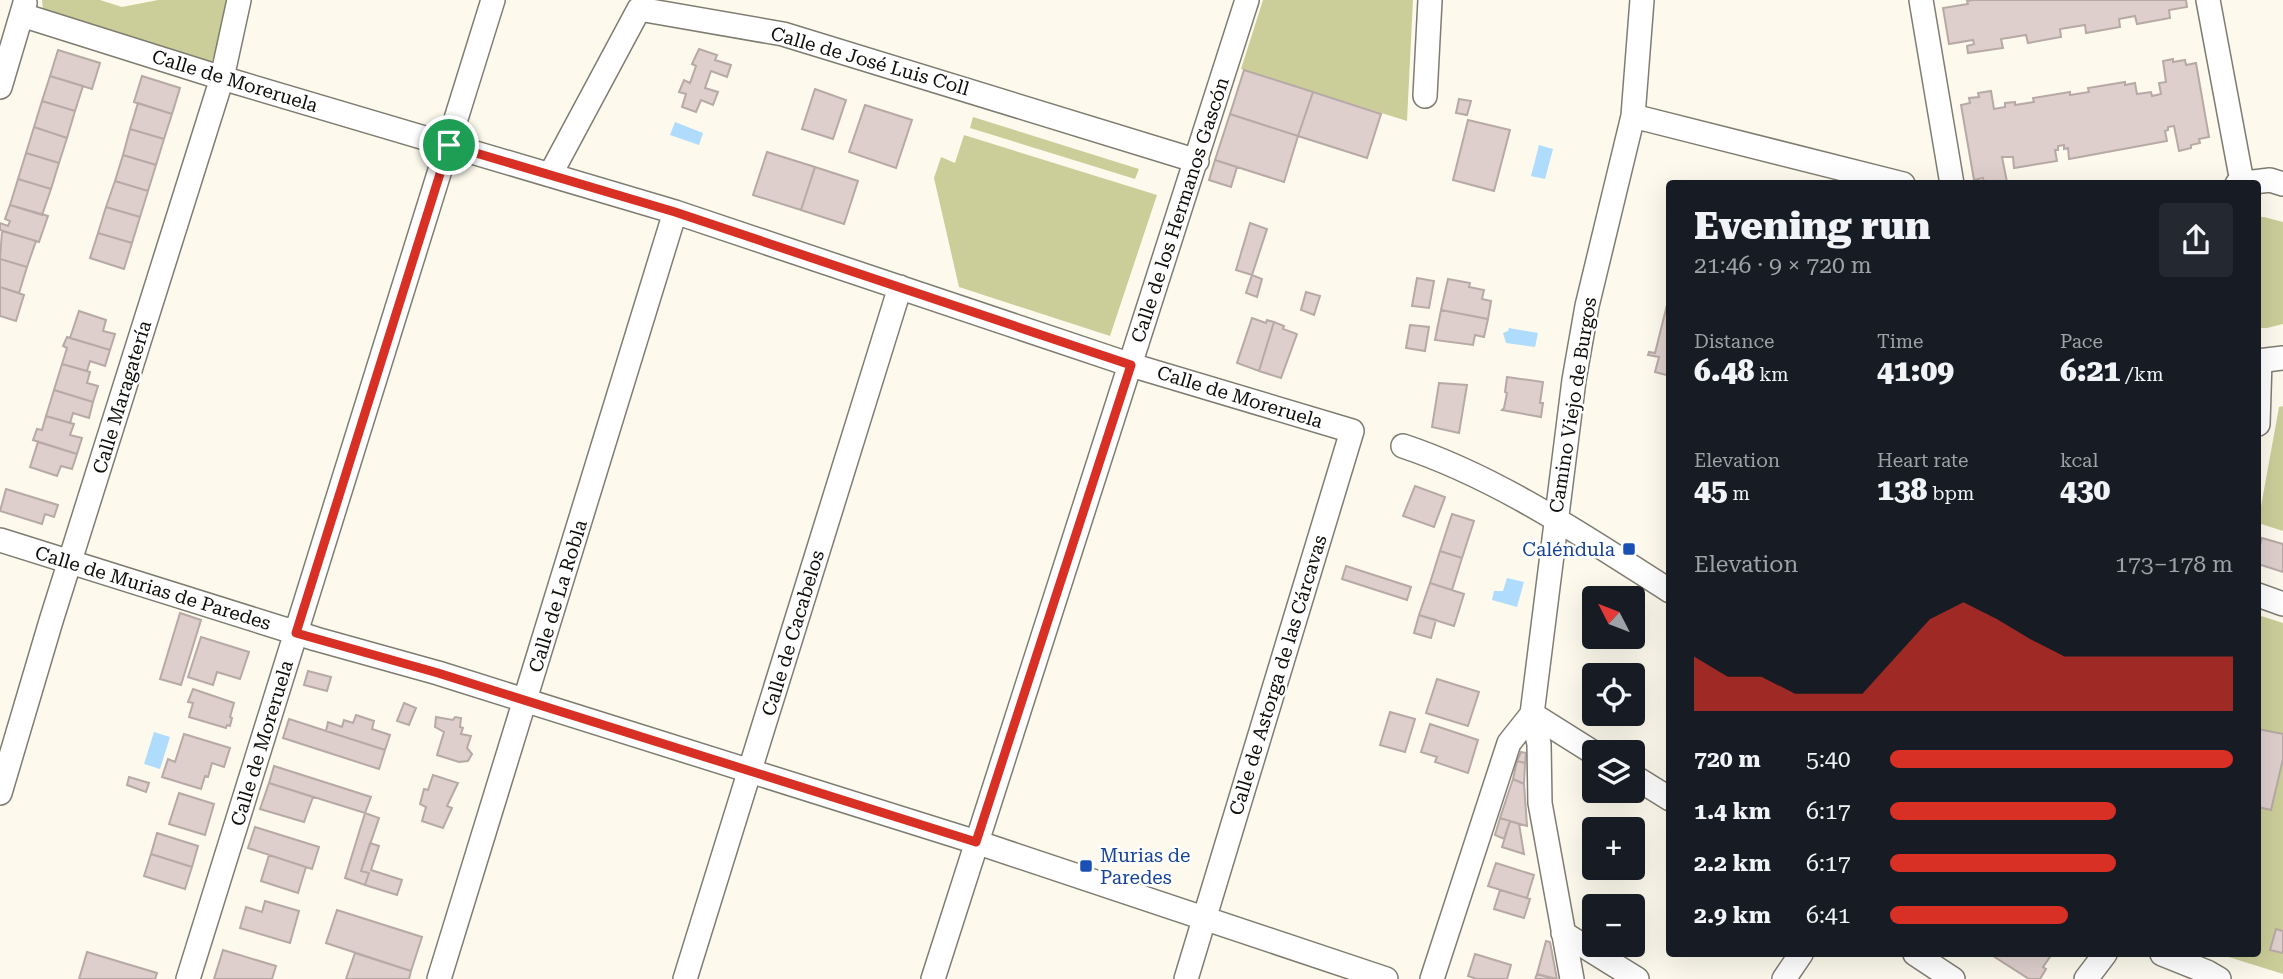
<!DOCTYPE html>
<html lang="en">
<head>
<meta charset="utf-8">
<style>
  :root { --surface:#171b24; --page:#242831; --text:#f1f3f6; --muted:#9ea1a6; --accent:#d93025 }
  body { margin:0; font-family:"Roboto Serif",serif; background:var(--page); color:var(--text); height:100vh; display:flex; flex-direction:column; font-size:26px; white-space:nowrap }
  * { box-sizing:border-box; margin:0 }
  p { font-size:23px; color:var(--muted) }
  .icon { flex:none; width:38px; height:38px; fill:none; stroke:currentColor; stroke-width:2; stroke-linecap:round; stroke-linejoin:round }
  .map { position:relative; flex:1; overflow:hidden }
  .panel { position:absolute; left:1666px; top:180px; width:595px; height:777px; display:flex; flex-direction:column; background:var(--surface); border-radius:7px; box-shadow:0 7px 28px #0002 }
  .panel>* { flex:none }
  .needle { width:46px; rotate:312deg }
  .fabs { position:absolute; left:1582px; top:586px; display:grid; gap:14px }
  .fabs a { display:grid; place-items:center; width:63px; height:63px; border-radius:7px; background:var(--surface); box-shadow:0 7px 28px #0002; font-size:35px }
  .pin { position:absolute; display:grid; place-items:center; width:60px; height:60px; color:#fff; margin:-30px; border:4px solid #fff; border-radius:50%; box-shadow:0 2px 7px #0007 }
  .round { display:grid; place-items:center; flex:none; width:74px; height:74px; border-radius:7px; background:var(--page) }
  .summary { display:flex; align-items:center; justify-content:space-between; height:119px; padding:0 28px }
  h1 { font-size:38px; font-weight:800; line-height:52px }
  .figures { display:grid; grid-template-columns:repeat(3,1fr); gap:10px; height:119px; padding:7px 28px }
  .figures div { display:grid; align-content:center }
  .figures b { font-size:30px; font-weight:800 }
  .figures small { font-size:19px; font-weight:400 }
  .figures p { font-size:19px }
  .chart { height:196px; padding:14px 28px }
  .chart p { display:flex; justify-content:space-between }
  .chart svg { width:100%; height:126px; margin-top:7px; fill:var(--accent); opacity:.7 }
  ul { padding:0 28px; list-style:none; font-size:23px }
  li { display:grid; grid-template-columns:112px 84px 1fr; align-items:center; height:52px }
  li i { height:18px; border-radius:9px; background:var(--accent) }
  .map>svg:first-child { display:block }
</style>
</head>
<body>
<div class="map">
<svg width="2283" height="979" viewBox="0 0 2283 979">
  <rect width="100%" height="100%" fill="#fdfaed"/>
  <!-- green -->
  <path fill="#cbce98" d="M42 0H100L122 7 158 0H232L217 57 209 63 43 10Z
    M1263 0H1413L1407 121 1241 69Z
    M973 117 1139 169 1135 179 970 128Z
    M964 135 1157 195 1110 336 959 287 934 178 941 157 955 163Z
    M2258 217H2264L2283 222V324L2267 328H2258Z
    M2283 406V531L2258 523 2279 407Z
    M2258 615 2283 623V974L2219 954H2258Z"/>
  <!-- water -->
  <path fill="#afdcfc" d="M675 122 703 133 699 145 670 135Z
    M1539 145 1553 149 1545 179 1531 176Z
    M1509 328 1538 333 1535 347 1506 343 1503 333 1508 331Z
    M1507 578 1524 582 1517 607 1492 600 1494 591H1503Z
    M154 732 170 737 160 769 144 764Z"/>
  <!-- building -->
  <path fill="#decfcc" stroke="#b7a9a6" stroke-width="2" d="M1973 0H2186L2187 7 2169 10 2170 18 2137 24 2135 16 2119 19 2120 27 2086 33 2085 25 2060 29 2061 37 2028 43 2026 35 2001 39 2003 48 1968 53 1967 46 1974 44 1973 40 1949 44 1943 8 1968 4 1967 1Z
    M699 49 717 55 715 60 731 65 727 77 711 71 705 88 718 92 713 105 701 100 696 112 682 107 686 94 679 92 684 80 690 83 696 66 692 64Z
    M58 50 100 63 92 89 50 76Z
    M2173 59V62L2185 60 2186 65 2196 63 2209 137 2199 139 2200 143 2191 145V148L2179 151 2174 126 2168 127V130L2165 131 2167 141 2069 159 2068 148 2064 149V145L2058 146V150H2055L2057 161 2014 168 2013 157H2002L2007 182 1995 184 1994 181 1984 183 1983 178 1974 180 1961 105 1970 103 1969 98 1979 97 1978 93 1991 91 1994 109 2005 107V103L2015 102V105L2034 102 2033 98 2070 92V95L2089 92 2088 88 2125 82V85L2135 83 2137 94 2151 92 2152 96 2161 94 2159 83 2166 82 2163 61Z
    M1244 70 1313 92 1298 136 1230 114Z
    M50 76 83 86 75 111 42 101Z
    M142 76 180 88 172 114 134 102Z
    M815 89 846 100 833 139 802 129Z
    M1313 92 1381 114 1367 158 1298 136Z
    M1459 99 1471 101 1467 115 1456 113Z
    M42 101 75 111 67 138 34 127Z
    M138 103 172 114 164 139 130 129Z
    M865 105 912 120 896 168 849 152Z
    M1230 114 1298 136 1284 182 1215 160Z
    M1468 120 1510 130 1494 191 1453 180Z
    M34 127 67 138 59 163 26 153Z
    M130 129 164 139 156 165 123 155Z
    M767 152 815 167 801 210 753 195Z
    M26 153 59 163 51 189 18 179Z
    M123 155 156 165 148 191 115 181Z
    M1215 160 1237 167 1231 187 1209 180Z
    M815 167 858 181 844 224 801 210Z
    M18 179 51 189 42 215 10 205Z
    M115 181 148 191 140 217 106 207Z
    M10 205 48 216 39 242 0 230V223L8 226 10 221 5 219Z
    M106 207 140 217 132 243 98 233Z
    M1250 223 1267 229 1252 275 1236 270Z
    M2 231 36 241 27 267 0 259Z
    M98 233 132 243 124 269 90 258Z
    M0 259 27 267 19 293 0 287Z
    M1252 275 1262 279 1257 297 1246 293Z
    M1417 278 1434 281 1429 308 1412 306Z
    M1448 279 1470 283 1469 287 1484 290 1482 299 1491 301 1488 319 1441 310Z
    M0 287 24 295 16 321 0 316Z
    M1306 292 1320 296 1314 315 1301 310Z
    M1670 293V376L1655 372 1659 357 1648 355 1649 352 1655 353Z
    M1441 310 1488 319 1484 337 1475 335 1473 345 1435 340Z
    M79 311 106 320 103 331 115 334 110 350 70 338Z
    M1252 318 1266 323 1267 320 1274 322 1259 371 1237 363Z
    M1274 322 1284 326 1283 329 1297 334 1281 378 1259 371Z
    M1410 325 1429 327 1425 351 1406 348Z
    M67 337 110 350 105 366 90 361 87 371 62 364 67 348 63 346Z
    M62 364 90 372 87 383 98 386 93 402 54 390Z
    M1507 377 1543 382 1540 403H1543L1541 417 1502 410 1504 408 1507 393 1505 392Z
    M1439 383 1467 385 1459 433 1432 427Z
    M54 390 93 402 89 418 73 413 70 423 46 416Z
    M46 416 74 424 70 435 82 438 77 454 33 440 37 429 42 430Z
    M38 442 77 454 72 469 61 466 57 476 30 467Z
    M1415 486 1445 497 1434 527 1403 516Z
    M6 489 58 505 54 517 45 514 42 524 0 511Z
    M1452 514 1474 521 1462 558 1440 551Z
    M2262 538 2283 544V572L2258 564V552Z
    M1440 551 1462 558 1452 590 1430 583Z
    M1346 566 1411 587 1407 600 1342 579Z
    M1430 583 1464 594 1454 626 1419 615Z
    M180 613 201 620 181 685 160 679Z
    M1419 615 1436 620 1431 638 1414 633Z
    M201 637 249 652 240 679 217 672 213 685 188 677Z
    M308 671 331 677 327 691 304 685Z
    M1437 679 1479 692 1468 726 1426 713Z
    M193 689 234 703 230 717 232 718 230 726 227 725 226 728 189 717 193 703 188 702Z
    M404 703 416 708 409 725 397 721Z
    M1390 712 1415 719 1405 752 1380 745Z
    M356 715 374 721 372 729 390 735 385 750 326 731 328 722 342 727 344 720 353 723Z
    M436 717 453 720 455 717 461 718 460 727 463 728 461 734 471 736 467 748 472 754 468 761 459 762 437 755 444 732 435 727Z
    M289 719 385 750 379 769 283 738Z
    M1430 724 1478 740 1468 773 1435 762 1437 757 1421 752Z
    M2258 729 2283 734V759L2271 810 2258 807Z
    M184 734 230 748 224 767 212 763 208 777 205 776 201 789 162 777 168 759 175 762Z
    M1521 752 1526 753 1525 763 1517 761Z
    M1517 761 1525 763 1524 784 1513 779Z
    M274 766 371 797 365 813 269 783Z
    M433 775 458 783 447 806 452 808 443 828 422 821 426 807 420 804 424 789 428 790Z
    M129 777 149 783 146 792 127 785Z
    M1513 779 1524 784 1527 826 1500 818Z
    M269 783 313 797 304 822 260 809Z
    M179 793 214 804 205 835 169 824Z
    M365 813 379 818 361 871 369 873 365 885 345 878Z
    M1500 818 1510 821 1504 839 1495 835Z
    M1510 821 1519 824 1524 854 1502 847Z
    M255 827 319 847 312 869 248 848Z
    M157 833 198 846 192 867 151 854Z
    M370 843 379 846 371 870 402 880 397 895 365 885 369 873 361 871Z
    M151 854 192 867 185 889 144 876Z
    M269 855 306 867 298 893 261 881Z
    M1496 863 1534 875 1527 898 1488 886Z
    M1500 890 1530 899 1524 918 1494 909Z
    M265 901 299 911 290 943 240 928 246 907 262 912Z
    M337 910 422 937 411 971 326 943Z
    M2276 929 2283 931V953L2270 950Z
    M1546 941 1550 942 1557 979 1537 974Z
    M223 950 276 966 272 979H214Z
    M87 952 157 973 155 979H79Z
    M355 953 411 971 409 979H346Z
    M1475 954 1511 965 1507 979H1477L1468 976Z
    M1990 954H2052L2043 967 2046 969 2040 979H2029Z
    M1537 974 1554 979H1535Z"/>
  <g fill="none" stroke-linecap="round" stroke-linejoin="round">
    <defs>
      <path id="minor" d="M1921 0 1952 184
        M2208 0 2242 182
        M22 15 222 78 675 212 1131 365 1352 431 1186 979
        M0 87 25 3
        M1425 96 1430 0
        M1633 116 1903 184
        M550 175 639 9 783 34 1197 161
        M2237 184 2270 180 2283 184
        M2258 361 2283 358
        M2258 424 2260 361
        M1403 446C1499 478 1585 537 1670 591
        M0 540 316 639 438 673 976 842 1386 979
        M2258 595 2283 604
        M1532 714 1594 753
        M1633 776 1670 799
        M0 793 51 621 222 78 239 0
        M1563 933 1637 979
        M1915 954 1953 979
        M2162 954 2207 972 2219 979
        M188 979 493 0
        M439 979 675 212
        M685 979 900 287
        M933 979 1247 0
        M1432 979 1509 743 1532 714
        M1572 979 1540 803 1539 744 1532 714 1574 380 1587 306 1633 116 1642 0
        M1784 979 1801 954
        M2086 979 2105 954"/>
    </defs>
    <!-- minor casing -->
    <use href="#minor" stroke="#7f7c71" stroke-width="26"/>
    <!-- minor -->
    <use href="#minor" stroke="#fff" stroke-width="23"/>
  </g>
  <g fill="none" stroke-linecap="round" stroke-linejoin="round">
    <defs>
      <path id="route" d="M449 145 675 212 1131 365 976 842 438 673 296 633Z"/>
    </defs>
    <!-- route casing -->
    <use href="#route" stroke="#fff" stroke-width="14"/>
    <!-- route -->
    <use href="#route" stroke="#d93025" stroke-width="9"/>
  </g>
  <!-- markers -->
  <g fill="#1a4fb4" stroke="#fff" stroke-width="2.5">
    <rect x="1622" y="542" width="14" height="14" rx="3.5"/>
    <rect x="1079" y="859" width="14" height="14" rx="3.5"/>
  </g>
  <g text-anchor="middle" dominant-baseline="central" stroke-width="5" stroke-linejoin="round" paint-order="stroke">
    <!-- street labels -->
    <g font-size="19" fill="#0e0d09" stroke="#fff">
      <text transform="translate(870 61) rotate(16)">Calle de José Luis Coll</text>
      <text transform="translate(235 81) rotate(17)">Calle de Moreruela</text>
      <text transform="translate(1180 210) rotate(-72)">Calle de los Hermanos Gascón</text>
      <text transform="translate(122 397) rotate(-73)">Calle Maragatería</text>
      <text transform="translate(1240 397) rotate(17)">Calle de Moreruela</text>
      <text transform="translate(1573 405) rotate(-81)">Camino Viejo de Burgos</text>
      <text transform="translate(153 588) rotate(17)">Calle de Murias de Paredes</text>
      <text transform="translate(558 596) rotate(-73)">Calle de La Robla</text>
      <text transform="translate(793 633) rotate(-73)">Calle de Cacabelos</text>
      <text transform="translate(1278 675) rotate(-73)">Calle de Astorga de las Cárcavas</text>
      <text transform="translate(262 743) rotate(-73)">Calle de Moreruela</text>
    </g>
    <!-- transit labels -->
    <g font-size="19" fill="#164399" stroke="#fff" text-anchor="end">
      <text x="1615" y="549">Caléndula</text>
      <text x="1100" y="855" text-anchor="start">Murias de<tspan x="1100" dy="22">Paredes</tspan></text>
    </g>
  </g>
</svg>
<div class="fabs">
<a><svg class="needle" viewBox="-14 -14 28 28"><path d="M0-13l5 13h-10z" fill="#e53935"/><path d="M0 13l5-13h-10z" fill="#9ea1a6"/></svg></a>
<a><svg class="icon" aria-label="locate" viewBox="0 0 24 24"><circle cx="12" cy="12" r="6"/><path d="M12 2v4M12 18v4M2 12h4M18 12h4"/></svg></a>
<a><svg class="icon" aria-label="layers" viewBox="0 0 24 24"><path d="M12 4l9 5-9 5-9-5zM3 14l9 5 9-5"/></svg></a>
<a>+</a>
<a>−</a>
</div>
<div class="pin" style="left:449px;top:145px;background:#1e9e55"><svg class="icon" aria-label="arrive" viewBox="0 0 24 24"><path d="M6 21V4h12l-3 4 3 4H6"/></svg></div>
<section class="panel">
<div class="summary"><div><h1>Evening run</h1><p>21:46 · 9 × 720 m</p></div><a class="round"><svg class="icon" aria-label="share" viewBox="0 0 24 24"><path d="M12 15V3M7 8l5-5 5 5M5 13v7h14v-7"/></svg></a></div>
<div class="figures">
<div><p>Distance</p><b>6.48<small> km</small></b></div>
<div><p>Time</p><b>41:09</b></div>
<div><p>Pace</p><b>6:21<small> /km</small></b></div>
</div>
<div class="figures">
<div><p>Elevation</p><b>45<small> m</small></b></div>
<div><p>Heart rate</p><b>138<small> bpm</small></b></div>
<div><p>kcal</p><b>430</b></div>
</div>
<div class="chart"><p><span>Elevation</span>173–178 m</p>
<svg viewBox="0 0 160 44" preserveAspectRatio="none"><path d="M0 44V25L10 32L20 32L30 38L40 38L50 38L60 25L70 12L80 6L90 12L100 19L110 25L120 25L130 25L140 25L150 25L160 25V44z"/></svg>
</div>
<ul>
<li><b>720 m</b>5:40<i style="width:100%"></i></li>
<li><b>1.4 km</b>6:17<i style="width:66%"></i></li>
<li><b>2.2 km</b>6:17<i style="width:66%"></i></li>
<li><b>2.9 km</b>6:41<i style="width:52%"></i></li>
</ul>
</section>
</div>
</body>
</html>
